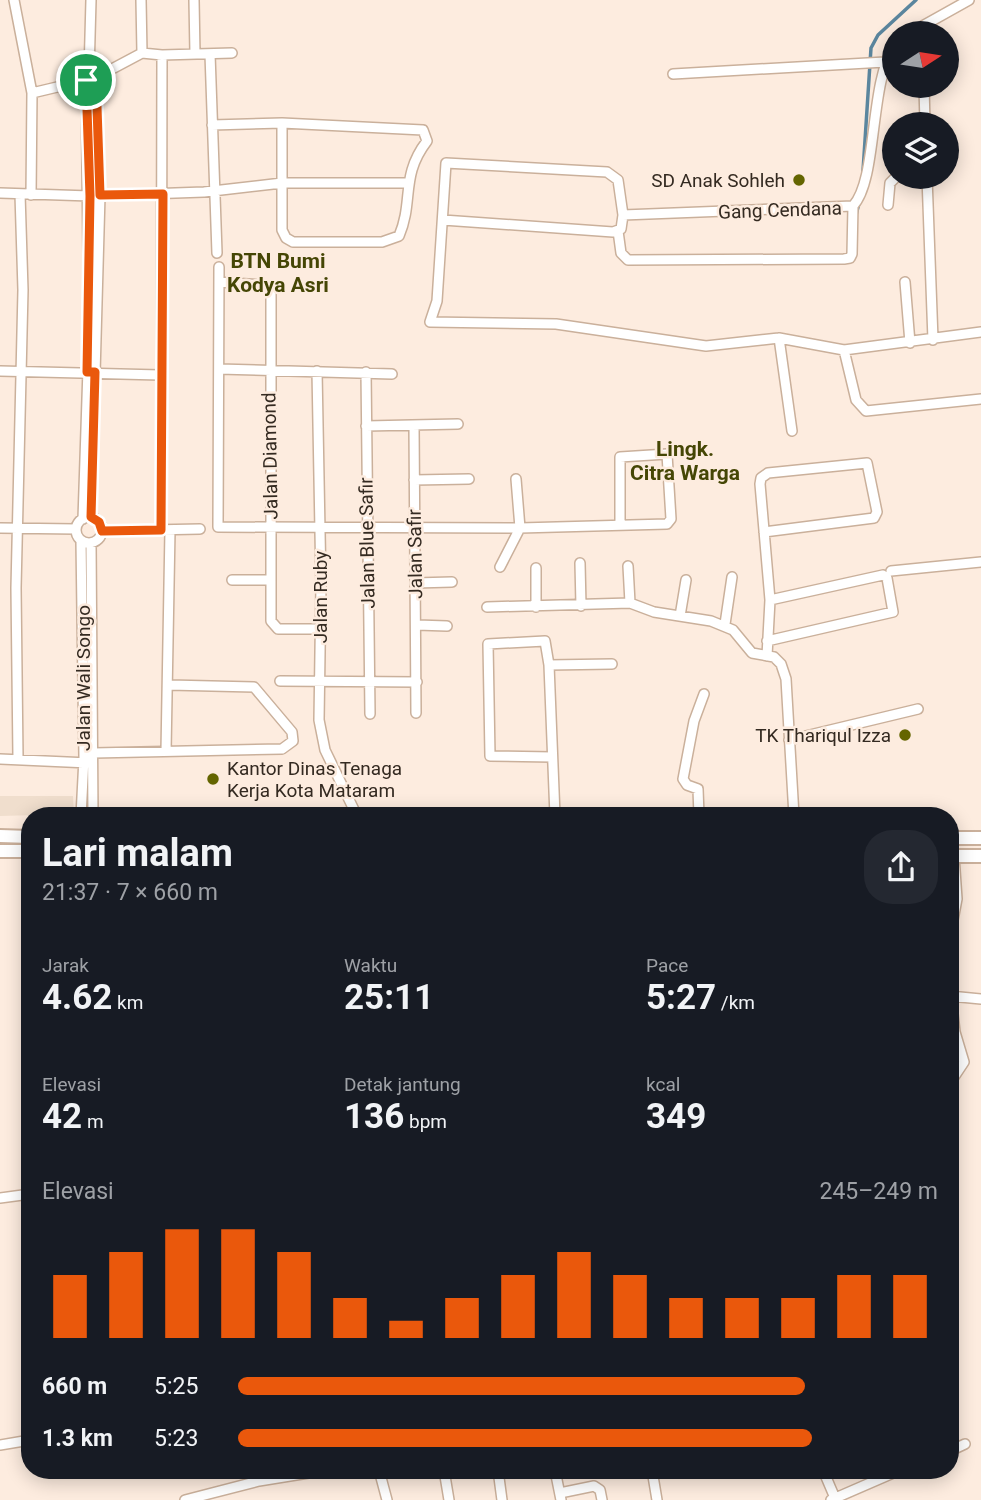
<!DOCTYPE html>
<html lang="id">
<head>
<meta charset="utf-8">
<style>
  :root { --surface:#171b24; --page:#242831; --text:#f1f3f6; --muted:#9ea1a6; --accent:#ea580c }
  body { margin:0; font-family:Roboto,sans-serif; background:var(--page); color:var(--text); height:100vh; display:flex; flex-direction:column; font-size:26px; white-space:nowrap }
  * { box-sizing:border-box; margin:0 }
  p { font-size:23px; color:var(--muted) }
  .icon { flex:none; width:38px; height:38px; fill:none; stroke:currentColor; stroke-width:2; stroke-linecap:round; stroke-linejoin:round }
  .map { position:relative; flex:1; overflow:hidden }
  .drawer { position:absolute; left:21px; top:807px; width:938px; height:672px; display:flex; flex-direction:column; background:var(--surface); border-radius:28px; box-shadow:0 4px 18px #0003 }
  .drawer>* { flex:none }
  .needle { width:46px; rotate:78deg }
  .controls { position:absolute; left:882px; top:21px; display:grid; gap:14px }
  .controls a { display:grid; place-items:center; width:77px; height:77px; border-radius:50%; background:var(--surface); box-shadow:0 4px 18px #0003; font-size:35px }
  .pin { position:absolute; display:grid; place-items:center; width:60px; height:60px; color:#fff; margin:-30px; border:4px solid #fff; border-radius:50%; box-shadow:0 2px 7px #0007 }
  .round { display:grid; place-items:center; flex:none; width:74px; height:74px; border-radius:28px; background:var(--page) }
  .headline { display:flex; align-items:center; justify-content:space-between; height:119px; padding:0 21px }
  h1 { font-size:38px; font-weight:700; line-height:52px }
  .figures { display:grid; grid-template-columns:repeat(3,1fr); gap:10px; height:119px; padding:7px 21px }
  .figures div { display:grid; align-content:center }
  .figures b { font-size:35px; font-weight:700 }
  .figures small { font-size:19px; font-weight:400 }
  .figures p { font-size:19px }
  .chart { height:196px; padding:14px 21px }
  .chart p { display:flex; justify-content:space-between }
  .chart svg { width:100%; height:126px; margin-top:7px; stroke:var(--accent); stroke-width:6 }
  ul { padding:0 21px; list-style:none; font-size:23px }
  li { display:grid; grid-template-columns:112px 84px 1fr; align-items:center; height:52px }
  li i { height:18px; border-radius:9px; background:var(--accent) }
  .map>svg:first-child { display:block }
</style>
</head>
<body>
<div class="map">
<svg width="981" height="1500" viewBox="0 0 981 1500">
  <rect width="100%" height="100%" fill="#fdecdf"/>
  <!-- commercial -->
  <path fill="#f0decd" d="M0 796H73L74 814 0 816Z"/>
  <g fill="none" stroke-linecap="round" stroke-linejoin="round">
    <!-- stream -->
    <path stroke="#5b869e" stroke-width="3.5" d="M863 171 871 48 878 35 916 0
      M856 215 860 199"/>
    <defs>
      <path id="minor" d="M14 0 32 93 31 195
        M141 0 142 53
        M194 0 195 54
        M910 33 969 0
        M210 54 217 253
        M89 73 91 0
        M673 74 885 62
        M924 86 925 124
        M32 93 95 78 142 53 162 55 232 53
        M212 125 282 123 423 130 427 141C400 176 414 201 399 236L382 242H293L286 238 282 230V123
        M927 177 933 340
        M0 193 90 196 204 192 282 183H407
        M888 205 890 183 896 177
        M623 215 853 206C878 179 869 84 894 46
        M618 231 621 253 628 260 844 259 850 258 852 254 853 206
        M219 267 218 527 520 528 667 524 671 519 667 454 620 457V524
        M219 282 264 285 271 293V621L278 629H320
        M905 282 910 343
        M430 322 437 301 446 163 607 172 618 180 623 215 621 229 613 232 443 220
        M430 322 556 324 706 346 779 338 844 350 981 332
        M779 338 792 431
        M844 350 856 400 866 411 981 399
        M219 369 392 374
        M0 371 160 375
        M317 371 321 585 319 720 325 750 357 816
        M366 372 370 714
        M414 425 416 713
        M366 426 458 424
        M414 480 469 479
        M76 530a13 13 0 1 1 26 0a13 13 0 1 1-26 0Z
        M83 519 89 339 86 80 89 73 95 78 100 195 91 517
        M0 528 76 529
        M161 530 162 55
        M101 531 200 529
        M764 532 874 518 877 512 867 463 768 473 761 478 760 484 770 600 767 656
        M91 543 93 816
        M580 563 581 606
        M628 566 630 603
        M500 567 520 528 516 479
        M536 568V607
        M891 571 981 562
        M232 580H271
        M415 583 452 582
        M487 607 630 603 654 612 711 621 733 630 752 653 774 657 781 664 786 679 794 816
        M680 616 686 580
        M725 624 732 577
        M417 625 447 626
        M767 641 893 612 887 578 883 575 770 600
        M549 665 545 641 488 644 490 756 552 757
        M280 681 417 682
        M789 740 918 709
        M166 751 170 530
        M94 753 282 749 293 741 292 732 254 687 169 685
        M18 758 16 588 23 290 20 194
        M0 759 89 763
        M81 816 84 758 81 541
        M555 816 549 665 612 664
        M699 816 698 789 687 785 683 779 694 721 704 694
        M950 936 957 899 954 856
        M950 987 955 1032 964 1062 950 1083
        M950 996 981 999
        M0 1198 30 1194
        M0 1445 30 1440
        M950 1451 965 1444
        M379 1470 387 1500
        M444 1470 449 1500
        M498 1470 502 1500
        M555 1470 561 1500
        M652 1470 657 1500
        M823 1470 835 1498
        M560 1493 594 1486 600 1490 602 1500
        M185 1500 259 1481 327 1470
        M831 1500 900 1470"/>
      <path id="secondary" d="M0 836 30 837
        M950 838H981
        M0 851H30
        M950 856H981"/>
    </defs>
    <!-- minor casing -->
    <use href="#minor" stroke="#cab09b" stroke-width="12"/>
    <!-- secondary casing -->
    <use href="#secondary" stroke="#cab09b" stroke-width="16"/>
    <!-- minor -->
    <use href="#minor" stroke="#fff" stroke-width="9"/>
    <!-- secondary -->
    <use href="#secondary" stroke="#fff" stroke-width="12"/>
  </g>
  <g fill="none" stroke-linecap="round" stroke-linejoin="round">
    <defs>
      <path id="route" d="M96 78 100 195 163 194 161 530 102 531 99 522 91 517 95 372H87L90 196 86 80Z"/>
    </defs>
    <!-- route casing -->
    <use href="#route" stroke="#fff" stroke-width="14"/>
    <!-- route -->
    <use href="#route" stroke="#ea580c" stroke-width="9"/>
  </g>
  <!-- markers -->
  <g fill="#646500" stroke="#fdecdf" stroke-width="2.5">
    <circle cx="799" cy="180" r="7"/>
    <circle cx="905" cy="735" r="7"/>
    <circle cx="213" cy="779" r="7"/>
  </g>
  <g text-anchor="middle" dominant-baseline="central" stroke-width="5" stroke-linejoin="round" paint-order="stroke">
    <!-- poi labels -->
    <g font-size="19" fill="#342a21" stroke="#fdecdf" text-anchor="end">
      <text x="785" y="180">SD Anak Sohleh</text>
      <text x="891" y="735">TK Thariqul Izza</text>
      <text x="227" y="768" text-anchor="start">Kantor Dinas Tenaga<tspan x="227" dy="22">Kerja Kota Mataram</tspan></text>
    </g>
    <!-- street labels -->
    <g font-size="19" fill="#342a21" stroke="#fdecdf">
      <text transform="translate(780 210) rotate(-2)">Gang Cendana</text>
      <text transform="translate(270 456) rotate(-91)">Jalan Diamond</text>
      <text transform="translate(367 543) rotate(-91)">Jalan Blue Safir</text>
      <text transform="translate(415 554) rotate(-91)">Jalan Safir</text>
      <text transform="translate(320 597) rotate(-90)">Jalan Ruby</text>
      <text transform="translate(83 678) rotate(-90)">Jalan Wali Songo</text>
    </g>
    <!-- neighbourhood labels -->
    <g font-size="21" font-weight="bold" fill="#454605" stroke="#fdecdf">
      <text x="278" y="261">BTN Bumi<tspan x="278" dy="24">Kodya Asri</tspan></text>
      <text x="685" y="449">Lingk.<tspan x="685" dy="24">Citra Warga</tspan></text>
    </g>
  </g>
</svg>
<div class="controls">
<a><svg class="needle" viewBox="-14 -14 28 28"><path d="M0-13l5 13h-10z" fill="#e53935"/><path d="M0 13l5-13h-10z" fill="#9ea1a6"/></svg></a>
<a><svg class="icon" aria-label="layers" viewBox="0 0 24 24"><path d="M12 4l9 5-9 5-9-5zM3 14l9 5 9-5"/></svg></a>
</div>
<div class="pin" style="left:86px;top:80px;background:#1e9e55"><svg class="icon" aria-label="arrive" viewBox="0 0 24 24"><path d="M6 21V4h12l-3 4 3 4H6"/></svg></div>
<section class="drawer">
<div class="headline"><div><h1>Lari malam</h1><p>21:37 · 7 × 660 m</p></div><a class="round"><svg class="icon" aria-label="share" viewBox="0 0 24 24"><path d="M12 15V3M7 8l5-5 5 5M5 13v7h14v-7"/></svg></a></div>
<div class="figures">
<div><p>Jarak</p><b>4.62<small> km</small></b></div>
<div><p>Waktu</p><b>25:11</b></div>
<div><p>Pace</p><b>5:27<small> /km</small></b></div>
</div>
<div class="figures">
<div><p>Elevasi</p><b>42<small> m</small></b></div>
<div><p>Detak jantung</p><b>136<small> bpm</small></b></div>
<div><p>kcal</p><b>349</b></div>
</div>
<div class="chart"><p><span>Elevasi</span>245–249 m</p>
<svg viewBox="0 0 160 44" preserveAspectRatio="none"><path d="M5 44V22M15 44V14M25 44V6M35 44V6M45 44V14M55 44V30M65 44V38M75 44V30M85 44V22M95 44V14M105 44V22M115 44V30M125 44V30M135 44V30M145 44V22M155 44V22"/></svg>
</div>
<ul>
<li><b>660 m</b>5:25<i style="width:81%"></i></li>
<li><b>1.3 km</b>5:23<i style="width:82%"></i></li>
</ul>
</section>
</div>
</body>
</html>
